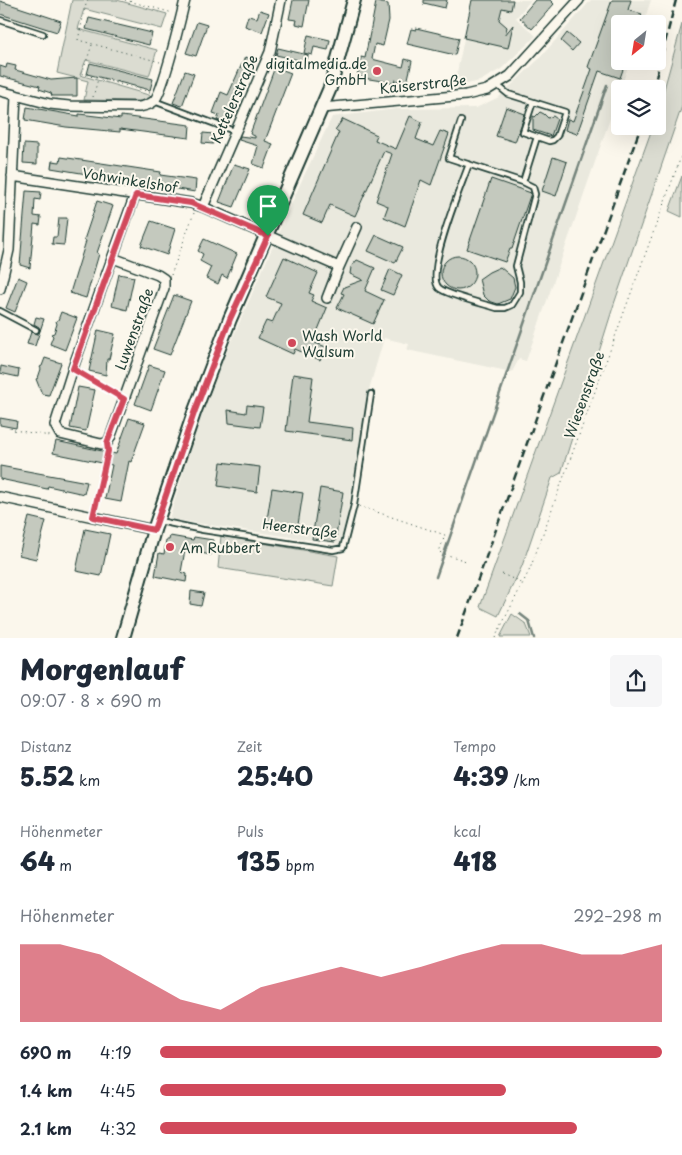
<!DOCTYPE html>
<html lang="de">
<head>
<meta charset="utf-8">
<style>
  :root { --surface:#fff; --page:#f6f6f7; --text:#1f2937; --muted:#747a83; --accent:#d1495b }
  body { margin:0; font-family:"Playpen Sans",sans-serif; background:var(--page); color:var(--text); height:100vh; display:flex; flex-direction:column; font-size:19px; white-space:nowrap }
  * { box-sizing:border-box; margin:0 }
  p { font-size:16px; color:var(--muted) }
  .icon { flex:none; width:28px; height:28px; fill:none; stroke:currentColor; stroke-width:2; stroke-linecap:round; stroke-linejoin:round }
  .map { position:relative; height:638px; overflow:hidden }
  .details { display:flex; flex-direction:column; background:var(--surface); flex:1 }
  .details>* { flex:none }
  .needle { width:32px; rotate:210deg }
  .tools { position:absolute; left:611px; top:15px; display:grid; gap:10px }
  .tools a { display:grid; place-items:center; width:55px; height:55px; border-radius:5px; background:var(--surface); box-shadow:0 5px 20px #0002; font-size:25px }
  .pin { position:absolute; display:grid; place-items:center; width:42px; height:42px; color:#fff; margin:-51px -21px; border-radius:50% 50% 50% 0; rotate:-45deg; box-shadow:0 0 5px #0007 }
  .pin .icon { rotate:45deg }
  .round { display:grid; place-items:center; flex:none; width:52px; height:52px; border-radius:5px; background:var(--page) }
  .overview { display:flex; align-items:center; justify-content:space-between; height:85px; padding:0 20px }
  h1 { font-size:28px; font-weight:800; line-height:38px }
  .figures { display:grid; grid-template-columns:repeat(3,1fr); gap:8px; height:85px; padding:5px 20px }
  .figures div { display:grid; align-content:center }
  .figures b { font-size:25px; font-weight:800 }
  .figures small { font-size:14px; font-weight:400 }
  .figures p { font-size:14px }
  .chart { height:140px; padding:10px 20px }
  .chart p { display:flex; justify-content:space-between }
  .chart svg { width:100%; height:90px; margin-top:5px; fill:var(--accent); opacity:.7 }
  ul { padding:0 20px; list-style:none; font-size:16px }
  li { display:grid; grid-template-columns:80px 60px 1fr; align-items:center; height:38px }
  li i { height:12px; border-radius:6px; background:var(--accent) }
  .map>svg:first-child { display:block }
</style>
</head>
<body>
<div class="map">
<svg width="682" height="638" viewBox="0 0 682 638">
  <rect width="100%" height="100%" fill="#fbf7ec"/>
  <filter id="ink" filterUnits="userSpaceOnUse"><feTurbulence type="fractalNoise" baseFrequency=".02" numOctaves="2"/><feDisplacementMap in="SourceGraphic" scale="10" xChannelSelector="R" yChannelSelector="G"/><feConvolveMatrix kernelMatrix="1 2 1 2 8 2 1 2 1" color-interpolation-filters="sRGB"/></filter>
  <g filter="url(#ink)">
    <!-- built -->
    <path fill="#eae9de" d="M472 0H531L516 18 536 36 501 69 480 81 454 87Z
      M591 0H651L643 24H620V61H630L526 361 519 359 512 372 407 350 409 344 384 338 368 393 346 522 339 544 169 519 196 431 223 360 301 182 332 117 396 109 476 108 499 97 538 60Z"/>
    <!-- green -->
    <path fill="#dbdcd1" stroke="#7d8c82" d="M72 0H117L167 14 162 29 84 9 78 29 157 50 149 76 86 60 80 75 152 96 142 101 84 100 88 81 57 73Z
      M682 24V106L614 304 561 473 552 478 522 566 498 616 480 607 653 126H658V111Z
      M682 176V217L669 211Z
      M221 536 338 556 333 586 218 568Z
      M512 614 526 624 531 637H500Z"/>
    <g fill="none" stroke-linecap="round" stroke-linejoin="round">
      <!-- stream -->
      <path stroke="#74847b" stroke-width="2.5" d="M436 577 607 85
        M520 614 529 621 534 638"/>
    </g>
    <!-- building -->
    <path fill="#c4c9be" stroke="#1f3d34" d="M293 0H309L304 26 296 24 297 20 289 19Z
      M424 0H447L445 8 424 3Z
      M472 0H513L511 10 502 8 499 20 507 27 505 35 513 25 508 48 464 38Z
      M535 0H550L554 4 532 29 520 18Z
      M612 0H631L628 10 642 14 639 24H620V61H626L620 78 599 71 577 134 565 130 568 119 573 121 586 86 592 69 588 67Z
      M0 1 61 21 57 32 0 14Z
      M376 2 388 4 389 20 383 46 375 44 372 59 403 67 405 59 412 61 407 83 395 80 394 83 357 77 361 57 365 58Z
      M260 10 269 13 262 32 245 26 248 16 257 18Z
      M89 18 152 33 149 45 86 29Z
      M197 22 207 25 196 56 186 53Z
      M416 28 459 38 455 55 407 44 411 29 416 30Z
      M567 33 579 43 572 51 561 41Z
      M308 35 330 40 328 50 314 47 312 55 304 53Z
      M278 48 308 55 307 62 276 55Z
      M245 57 251 59 229 114H227L224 123 217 120 219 115 213 113 221 92 228 95Z
      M90 63 153 79 150 90 87 74Z
      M7 64 16 66 15 70 19 71 51 80 77 78V96H52L51 93 39 89 40 86 0 76V66L6 68Z
      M275 67 291 73 265 141 273 144 264 168 253 164 258 146 239 140 240 136 255 138V136L250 134Z
      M185 71 194 74 182 106 173 103Z
      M27 107 79 116V114L121 119V116L190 125 189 138 120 129V132L66 127 25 120Z
      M506 107 525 114 515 142 496 136Z
      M540 112 544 114 548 118 553 116 557 119 551 136 533 130V116L535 117Z
      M410 116 422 122 416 139 433 146 440 131 449 134 431 185 421 180 405 226 384 217 388 206 376 201 392 154 384 151 355 216 330 205 322 223 303 215 339 132 335 130 343 119 377 135 375 140 396 149Z
      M203 133 214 134 213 144 202 143Z
      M24 144 37 145V164L23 163Z
      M61 157 161 172 160 175 196 180 195 192 51 168 52 161 60 162Z
      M553 157 567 162 556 196 542 191Z
      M234 164 250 169 234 207 219 202Z
      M491 179 531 193 512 249H510L505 262 467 249Z
      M26 191 41 192 40 200 35 199 34 216 41 217 40 225 34 224 30 268 20 265Z
      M97 201 113 206 97 253 99 254 86 298 70 293 86 241 84 240Z
      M59 218H67L64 245 52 244 53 237H57Z
      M151 221 175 229 167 255 141 246Z
      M376 235 403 247 395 263 368 251Z
      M204 239 237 254 227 278 222 275 218 284 206 278 211 267 200 261 203 254 198 251Z
      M441 273a17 17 0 1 1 34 0a17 17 0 1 1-34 0Z
      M284 257 318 273 309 293 314 295 311 301 327 308 313 342 326 347 320 360 295 349 293 354 258 338 266 321 272 323 281 303 266 297Z
      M357 260 375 268 365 291 384 300 373 324 337 308 344 294 341 293 344 287 363 280 350 274 351 267Z
      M500 267 513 278 515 287 510 299 498 304 489 301 483 295 479 279 489 272Z
      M390 269 402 275 393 295 381 290Z
      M119 274 134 277 127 310 112 306Z
      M18 277 27 281 15 312 6 308Z
      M174 295 191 301 170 355 153 349Z
      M61 312 77 318 65 350 50 344 53 336 51 334 54 333 57 324 56 321 58 320Z
      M36 317 44 319 35 346 27 344 31 332 37 334 40 331 39 327 34 324Z
      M98 330 115 334 109 359H107L106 375 89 371Z
      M45 358 61 363 49 395 42 394 36 379 38 378 41 369 40 367 42 366Z
      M149 365 165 370 151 410 135 404Z
      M1 366 19 370 18 377 0 373Z
      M293 374 313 377 307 422 353 428 352 440 286 431Z
      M78 387 95 390 86 431 70 428Z
      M247 405 263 407 260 427 229 423 228 410 246 413Z
      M0 418 17 421 16 428 0 425Z
      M129 418 145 423 131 462 129 461 121 502 105 499 112 465 53 453 56 441 116 454Z
      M221 462 260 467 257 492 218 486Z
      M0 466 87 482 84 494 48 486 47 489 0 479Z
      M272 488 303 493 297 531 266 526Z
      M320 488 343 492 335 542 312 539Z
      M29 517 46 521 36 559 19 555Z
      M85 529 110 534 101 576 76 571Z
      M170 536 193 540 194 537 213 540 211 555 185 550 181 572 187 574 186 582 155 576 159 553 164 554 166 540H169Z
      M191 591 204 593 201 606 190 604Z"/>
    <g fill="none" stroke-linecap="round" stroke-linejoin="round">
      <defs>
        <path id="lane" d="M0 20 43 34
          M497 85 508 94 565 112 557 136 553 140 549 141 523 132 533 102
          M154 101 234 131
          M461 121 449 158 523 182 537 137
          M469 164C462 184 424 274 439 288 447 295 484 304 497 308H505L512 305 520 292V282L516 266 535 194 533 187 523 182
          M0 311 36 330
          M159 521 203 530 333 550 343 548 354 505 371 394"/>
        <path id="street" d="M0 91 50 104 69 106 139 107C144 106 150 105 154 101 163 92 181 17 185 0
          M322 108 466 95 487 90 510 76 579 0
          M12 176 191 203 203 207 339 267 327 298
          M203 207 270 52 281 0
          M113 258 158 275 164 279V288L110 438 107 443 101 444 60 434 55 425 75 362 135 195
          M339 267 357 227
          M0 289 9 250 16 95
          M0 497 154 530"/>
        <path id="secondary" d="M123 638 154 530 194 413 230 319 330 88 354 0"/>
      </defs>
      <!-- lane casing -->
      <use href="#lane" stroke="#1f3d34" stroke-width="8"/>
      <!-- street casing -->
      <use href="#street" stroke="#1f3d34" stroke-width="12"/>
      <!-- secondary casing -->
      <use href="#secondary" stroke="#1f3d34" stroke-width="16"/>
      <!-- path -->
      <path stroke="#1f3d34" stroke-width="1" stroke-dasharray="1 4" stroke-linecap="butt" d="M87 0 78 40 160 62
        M125 0 173 13
        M405 2V0
        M423 5 424 0
        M92 45 82 74 150 92
        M93 97 98 79
        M171 275 194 213
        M82 373 116 395
        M14 430 50 436
        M359 506 445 535 439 552 466 561
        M94 509 108 452
        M502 574 522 583
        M495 638 530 569 682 154"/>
      <!-- lane -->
      <use href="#lane" stroke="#fbf7ec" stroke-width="4.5"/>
      <!-- street -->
      <use href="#street" stroke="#fbf7ec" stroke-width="9"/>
      <!-- secondary -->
      <use href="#secondary" stroke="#fbf7ec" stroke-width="12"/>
      <!-- rail -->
      <path stroke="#1f3d34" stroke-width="2.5" stroke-dasharray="8 4" stroke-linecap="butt" d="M653 89 676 0
        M457 638 641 126"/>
    </g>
  </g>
  <g fill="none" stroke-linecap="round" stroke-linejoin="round" filter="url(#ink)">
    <defs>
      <path id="route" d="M136 195 191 203 268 236 230 319 194 413 154 530 93 517 108 451 107 443 124 399 73 369Z"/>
    </defs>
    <!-- route casing -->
    <use href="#route" stroke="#fff" stroke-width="10"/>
    <!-- route -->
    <use href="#route" stroke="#d1495b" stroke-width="6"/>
  </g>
  <!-- markers -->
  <g fill="#d1495b" stroke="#fbf7ec" stroke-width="2">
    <circle cx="377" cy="71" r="5"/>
    <circle cx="292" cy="343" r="5"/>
    <circle cx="170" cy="547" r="5"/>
  </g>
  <g text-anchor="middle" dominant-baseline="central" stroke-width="4" stroke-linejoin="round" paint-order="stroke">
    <!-- poi labels -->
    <g font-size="14" fill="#1f3d34" stroke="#fbf7ec" text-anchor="start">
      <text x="367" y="63" text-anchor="end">digitalmedia.de<tspan x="367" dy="16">GmbH</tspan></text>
      <text x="302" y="335">Wash World<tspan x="302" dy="16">Walsum</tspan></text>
      <text x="180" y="547">Am Rubbert</text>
    </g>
    <!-- street labels -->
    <g font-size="14" fill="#1f3d34" stroke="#fbf7ec">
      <text transform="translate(423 84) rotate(-6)">Kaiserstraße</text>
      <text transform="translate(234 99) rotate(-66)">Kettelerstraße</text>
      <text transform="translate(130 180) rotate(9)">Vohwinkelshof</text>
      <text transform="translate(134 329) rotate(-70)">Luwenstraße</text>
      <text transform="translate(584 395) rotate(-70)">Wiesenstraße</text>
      <text transform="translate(300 528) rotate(7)">Heerstraße</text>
    </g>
  </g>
</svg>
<div class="tools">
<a><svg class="needle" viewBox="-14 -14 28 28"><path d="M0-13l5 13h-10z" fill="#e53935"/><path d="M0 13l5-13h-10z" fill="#747a83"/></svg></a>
<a><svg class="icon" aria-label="layers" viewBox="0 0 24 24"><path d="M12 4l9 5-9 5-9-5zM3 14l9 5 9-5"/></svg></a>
</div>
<div class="pin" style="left:268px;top:236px;background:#1e9e55"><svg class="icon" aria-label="arrive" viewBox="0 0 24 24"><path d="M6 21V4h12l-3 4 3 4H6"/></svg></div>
</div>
<section class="details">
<div class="overview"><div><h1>Morgenlauf</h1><p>09:07 · 8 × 690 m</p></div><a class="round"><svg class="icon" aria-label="share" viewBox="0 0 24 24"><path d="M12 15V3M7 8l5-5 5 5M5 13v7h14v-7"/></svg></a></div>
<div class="figures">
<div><p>Distanz</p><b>5.52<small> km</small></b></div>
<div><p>Zeit</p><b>25:40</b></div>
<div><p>Tempo</p><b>4:39<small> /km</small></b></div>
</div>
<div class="figures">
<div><p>Höhenmeter</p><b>64<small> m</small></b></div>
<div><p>Puls</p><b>135<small> bpm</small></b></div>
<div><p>kcal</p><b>418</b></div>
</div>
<div class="chart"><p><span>Höhenmeter</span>292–298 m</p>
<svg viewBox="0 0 160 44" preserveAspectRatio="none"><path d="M0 44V6L10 6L20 11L30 22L40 33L50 38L60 27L70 22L80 17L90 22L100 17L110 11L120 6L130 6L140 11L150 11L160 6V44z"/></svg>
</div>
<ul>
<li><b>690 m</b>4:19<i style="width:100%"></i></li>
<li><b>1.4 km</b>4:45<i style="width:69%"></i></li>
<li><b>2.1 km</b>4:32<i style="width:83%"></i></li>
</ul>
</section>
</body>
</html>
